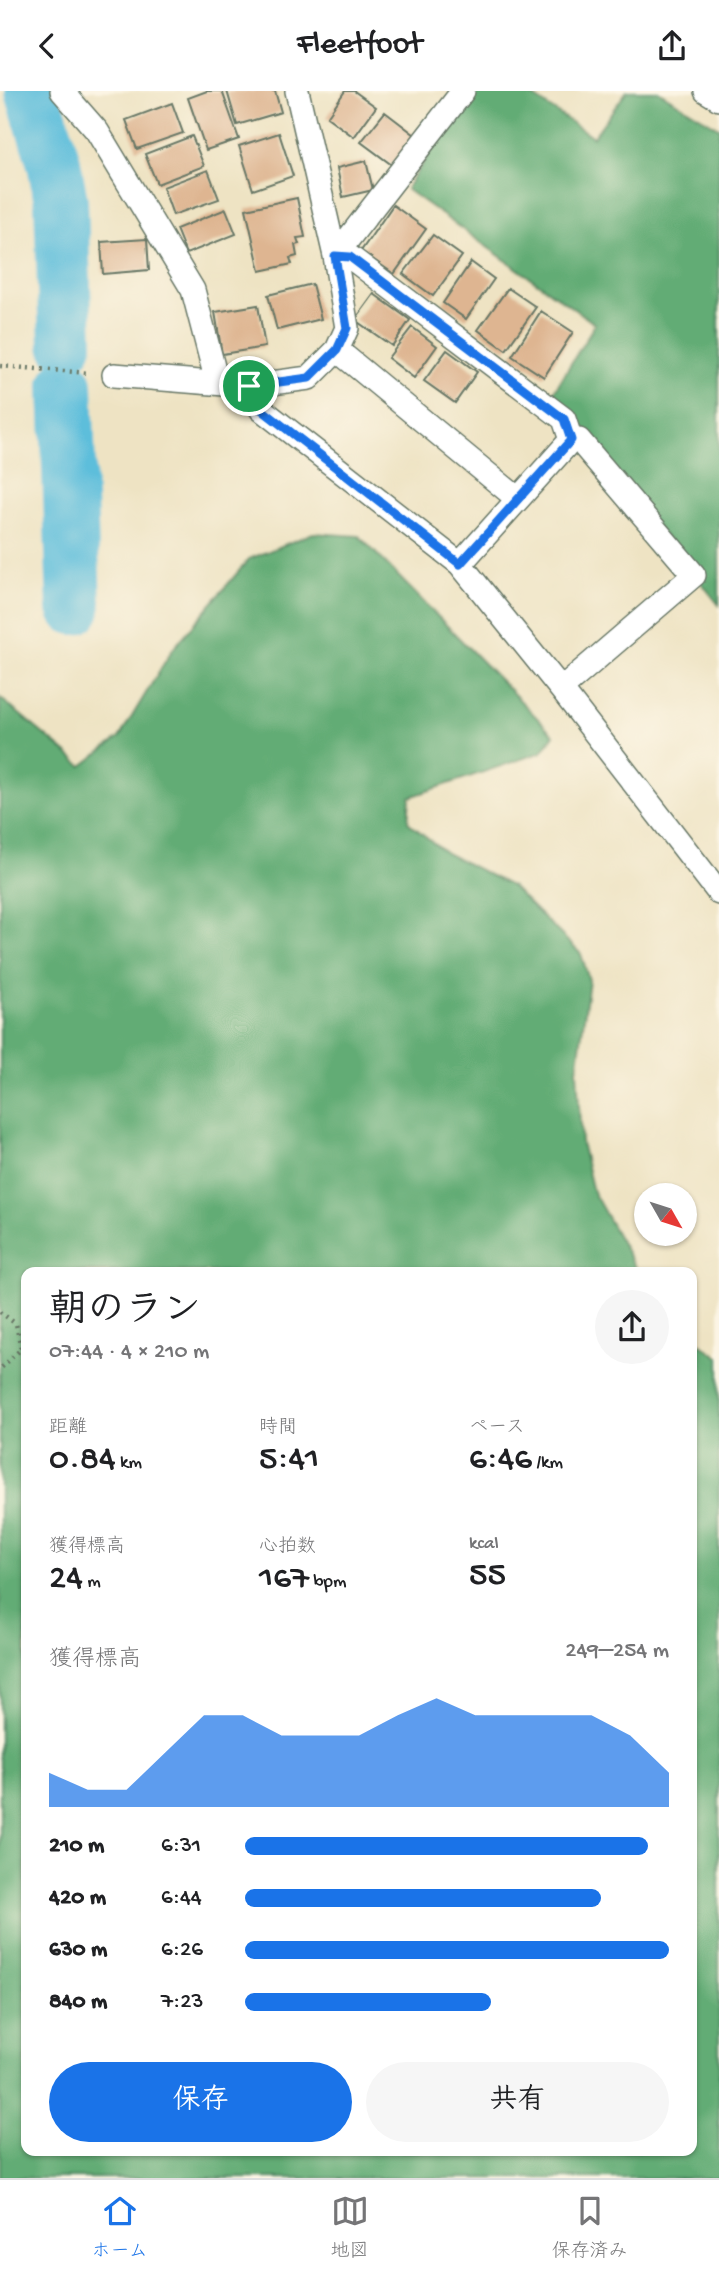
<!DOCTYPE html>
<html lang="ja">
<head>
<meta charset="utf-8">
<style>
  :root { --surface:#fff; --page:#f6f6f6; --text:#202124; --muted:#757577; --line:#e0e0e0; --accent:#1a73e8 }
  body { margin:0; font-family:"Gochi Hand","Klee One",sans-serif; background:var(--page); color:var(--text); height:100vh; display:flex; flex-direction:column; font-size:26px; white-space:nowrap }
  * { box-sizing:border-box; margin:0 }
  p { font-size:23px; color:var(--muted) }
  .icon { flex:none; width:38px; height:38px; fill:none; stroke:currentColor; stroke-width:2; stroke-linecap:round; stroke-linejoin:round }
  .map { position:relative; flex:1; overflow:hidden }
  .sheet { position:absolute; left:21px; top:1176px; width:676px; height:889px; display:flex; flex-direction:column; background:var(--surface); border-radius:14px; box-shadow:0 2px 5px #0004 }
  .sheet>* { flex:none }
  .needle { width:46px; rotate:129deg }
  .fabs { position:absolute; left:634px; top:1092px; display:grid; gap:14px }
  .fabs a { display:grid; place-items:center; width:63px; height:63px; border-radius:50%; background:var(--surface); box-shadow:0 2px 5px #0004; font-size:35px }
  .pin { position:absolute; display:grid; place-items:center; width:60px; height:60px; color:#fff; margin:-30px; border:4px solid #fff; border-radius:50%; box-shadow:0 2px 7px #0007 }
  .round { display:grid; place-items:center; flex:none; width:74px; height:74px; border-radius:37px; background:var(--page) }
  .summary { display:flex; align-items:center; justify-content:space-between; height:119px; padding:0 28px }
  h1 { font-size:38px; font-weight:600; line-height:52px }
  .stats { display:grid; grid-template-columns:repeat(3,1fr); gap:10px; height:119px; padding:7px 28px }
  .stats div { display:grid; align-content:center }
  .stats b { font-size:35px; font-weight:600 }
  .stats small { font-size:19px; font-weight:400 }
  .stats p { font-size:19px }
  .chart { height:196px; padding:14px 28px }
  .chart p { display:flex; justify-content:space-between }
  .chart svg { width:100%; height:126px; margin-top:7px; fill:var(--accent); opacity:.7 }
  .button { display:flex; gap:14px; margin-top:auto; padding:14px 28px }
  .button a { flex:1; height:80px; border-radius:42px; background:var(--accent); color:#fff; font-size:28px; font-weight:600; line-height:80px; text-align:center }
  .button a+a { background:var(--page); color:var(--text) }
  ul { padding:0 28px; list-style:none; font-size:23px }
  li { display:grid; grid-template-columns:112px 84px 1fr; align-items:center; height:52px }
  li i { height:18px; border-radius:9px; background:var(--accent) }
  header { display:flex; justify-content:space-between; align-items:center; height:91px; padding:0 28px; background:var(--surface); font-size:32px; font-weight:600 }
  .dock { display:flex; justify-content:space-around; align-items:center; height:98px; border-top:2px solid var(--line); background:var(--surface); font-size:19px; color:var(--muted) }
  .dock a { display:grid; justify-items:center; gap:4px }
  .dock .current { color:var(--accent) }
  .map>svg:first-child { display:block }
</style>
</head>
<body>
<header><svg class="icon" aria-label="back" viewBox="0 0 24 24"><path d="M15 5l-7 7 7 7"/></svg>Fleetfoot<svg class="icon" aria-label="share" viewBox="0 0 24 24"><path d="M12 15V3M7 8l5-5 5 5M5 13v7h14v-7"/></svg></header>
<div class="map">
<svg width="719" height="2087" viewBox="0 0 719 2087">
  <rect width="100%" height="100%" fill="#fcf5e5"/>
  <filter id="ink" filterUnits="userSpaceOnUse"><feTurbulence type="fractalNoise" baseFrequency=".0143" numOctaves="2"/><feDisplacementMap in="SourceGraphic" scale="14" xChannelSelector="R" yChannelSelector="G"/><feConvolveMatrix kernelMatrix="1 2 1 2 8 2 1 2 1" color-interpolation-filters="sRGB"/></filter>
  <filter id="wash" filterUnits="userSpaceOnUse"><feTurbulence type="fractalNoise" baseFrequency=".00686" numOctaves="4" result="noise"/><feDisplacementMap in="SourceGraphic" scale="28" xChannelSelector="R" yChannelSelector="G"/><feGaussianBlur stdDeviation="1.57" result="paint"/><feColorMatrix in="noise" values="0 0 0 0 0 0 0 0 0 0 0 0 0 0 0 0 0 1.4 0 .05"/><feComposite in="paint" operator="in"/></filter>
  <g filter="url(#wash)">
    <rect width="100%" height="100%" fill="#eee3c3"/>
    <!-- forest -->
    <path fill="#62ac74" stroke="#407454" stroke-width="2" d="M471 0H525L593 46 627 0H658L719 37V514L552 304 595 233 406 98Z
      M313 442 359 445 554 644 542 661 410 706 408 731 446 762 511 795 581 863 589 889 577 980 581 1051 593 1101 638 1181H26V2060H691V1246L719 1266V2087H0V607L82 675 119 647 172 559 249 468Z"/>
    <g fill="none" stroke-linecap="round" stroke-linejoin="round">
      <!-- river -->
      <path stroke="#5dbedb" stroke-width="54" d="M32 0 54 72 61 111 66 253
        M66 294 74 517"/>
    </g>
    <g id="blocks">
      <!-- building -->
      <path fill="#deb591" d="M207 0H222L239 48 206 59 188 7Z
        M227 0H275L281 21 237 34Z
        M345 0H354L376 16 354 46 327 26Z
        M172 12 183 42 137 58 126 29Z
        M385 21 415 44 392 74 361 51Z
        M279 42 293 85 253 99 239 55Z
        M192 45 204 75 157 93 145 63Z
        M366 70 373 99 343 106 337 77Z
        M208 79 219 108 173 124 163 96Z
        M297 107 305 146 297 147 299 153 295 154 297 165 290 167 292 173 260 180 246 118Z
        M393 114 426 138 394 183 361 160Z
        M226 118 236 143 186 163 176 138Z
        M433 144 462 165 433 205 403 183Z
        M147 148 149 179 103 183 101 151Z
        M471 171 494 188 466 228 443 212Z
        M312 193 321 228 277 239 268 204Z
        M508 197 536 216 506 259 478 239Z
        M374 203 410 229 392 255 355 229Z
        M258 214 265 256 222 263 215 221Z
        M541 220 573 241 544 286 512 265Z
        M412 236 437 255 414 287 388 267Z
        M447 259 477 281 455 312 424 290Z"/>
    </g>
  </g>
  <g filter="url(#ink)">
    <use href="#blocks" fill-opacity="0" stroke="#677766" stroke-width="2"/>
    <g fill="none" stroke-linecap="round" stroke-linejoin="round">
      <defs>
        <path id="minor" d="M62 0 97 40 193 199 217 291
          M706 0 719 8
          M335 165 350 166 564 328 571 349
          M335 165 463 0
          M337 259 518 408
          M114 284 249 295 309 287 337 259 347 237 335 165 297 0
          M249 295 261 318 460 473 561 598 719 802
          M460 473 571 349H579L694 484 561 598"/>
      </defs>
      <!-- minor casing -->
      <use href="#minor" stroke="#677766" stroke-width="26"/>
      <!-- path -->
      <path stroke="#677766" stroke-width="4.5" stroke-dasharray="2 5" stroke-linecap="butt" d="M0 275 89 282
        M0 1221 16 1233 21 1258 0 1278"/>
      <!-- minor -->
      <use href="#minor" stroke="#fff" stroke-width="23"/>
    </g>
  </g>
  <g fill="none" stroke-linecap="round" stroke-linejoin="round" filter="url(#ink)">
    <defs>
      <path id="route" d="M335 165 350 166 564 328 571 349 460 473 261 318 249 295 309 287 337 259 347 237Z"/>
    </defs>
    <!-- route casing -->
    <use href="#route" stroke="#fff" stroke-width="14"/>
    <!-- route -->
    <use href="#route" stroke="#1a73e8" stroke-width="9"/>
  </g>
</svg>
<div class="fabs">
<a><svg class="needle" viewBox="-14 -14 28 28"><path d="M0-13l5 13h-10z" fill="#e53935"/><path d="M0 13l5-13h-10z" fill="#757577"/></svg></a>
</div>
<div class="pin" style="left:249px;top:295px;background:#1e9e55"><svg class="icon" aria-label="arrive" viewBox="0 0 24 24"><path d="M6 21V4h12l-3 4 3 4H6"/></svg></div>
<section class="sheet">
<div class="summary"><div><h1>朝のラン</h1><p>07:44 · 4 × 210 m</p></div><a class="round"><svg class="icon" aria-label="share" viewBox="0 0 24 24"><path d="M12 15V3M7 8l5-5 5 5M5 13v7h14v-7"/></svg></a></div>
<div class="stats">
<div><p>距離</p><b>0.84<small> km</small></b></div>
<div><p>時間</p><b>5:41</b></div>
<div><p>ペース</p><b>6:46<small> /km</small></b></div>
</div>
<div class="stats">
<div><p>獲得標高</p><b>24<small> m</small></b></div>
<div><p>心拍数</p><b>167<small> bpm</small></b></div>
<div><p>kcal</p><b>55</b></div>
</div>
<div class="chart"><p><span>獲得標高</span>249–254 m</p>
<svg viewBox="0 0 160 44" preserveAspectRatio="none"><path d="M0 44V32L10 38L20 38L30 25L40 12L50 12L60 19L70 19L80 19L90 12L100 6L110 12L120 12L130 12L140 12L150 19L160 32V44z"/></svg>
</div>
<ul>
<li><b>210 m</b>6:31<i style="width:95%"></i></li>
<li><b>420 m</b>6:44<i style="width:84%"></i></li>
<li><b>630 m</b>6:26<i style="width:100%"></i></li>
<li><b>840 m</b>7:23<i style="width:58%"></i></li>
</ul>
<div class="button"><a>保存</a><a>共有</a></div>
</section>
</div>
<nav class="dock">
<a class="current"><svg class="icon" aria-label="home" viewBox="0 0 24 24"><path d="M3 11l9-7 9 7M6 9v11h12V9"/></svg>ホーム</a>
<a><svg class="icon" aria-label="map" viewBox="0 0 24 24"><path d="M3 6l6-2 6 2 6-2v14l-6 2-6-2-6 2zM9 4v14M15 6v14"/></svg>地図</a>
<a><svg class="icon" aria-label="saved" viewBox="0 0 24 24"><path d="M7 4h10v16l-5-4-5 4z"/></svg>保存済み</a>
</nav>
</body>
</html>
